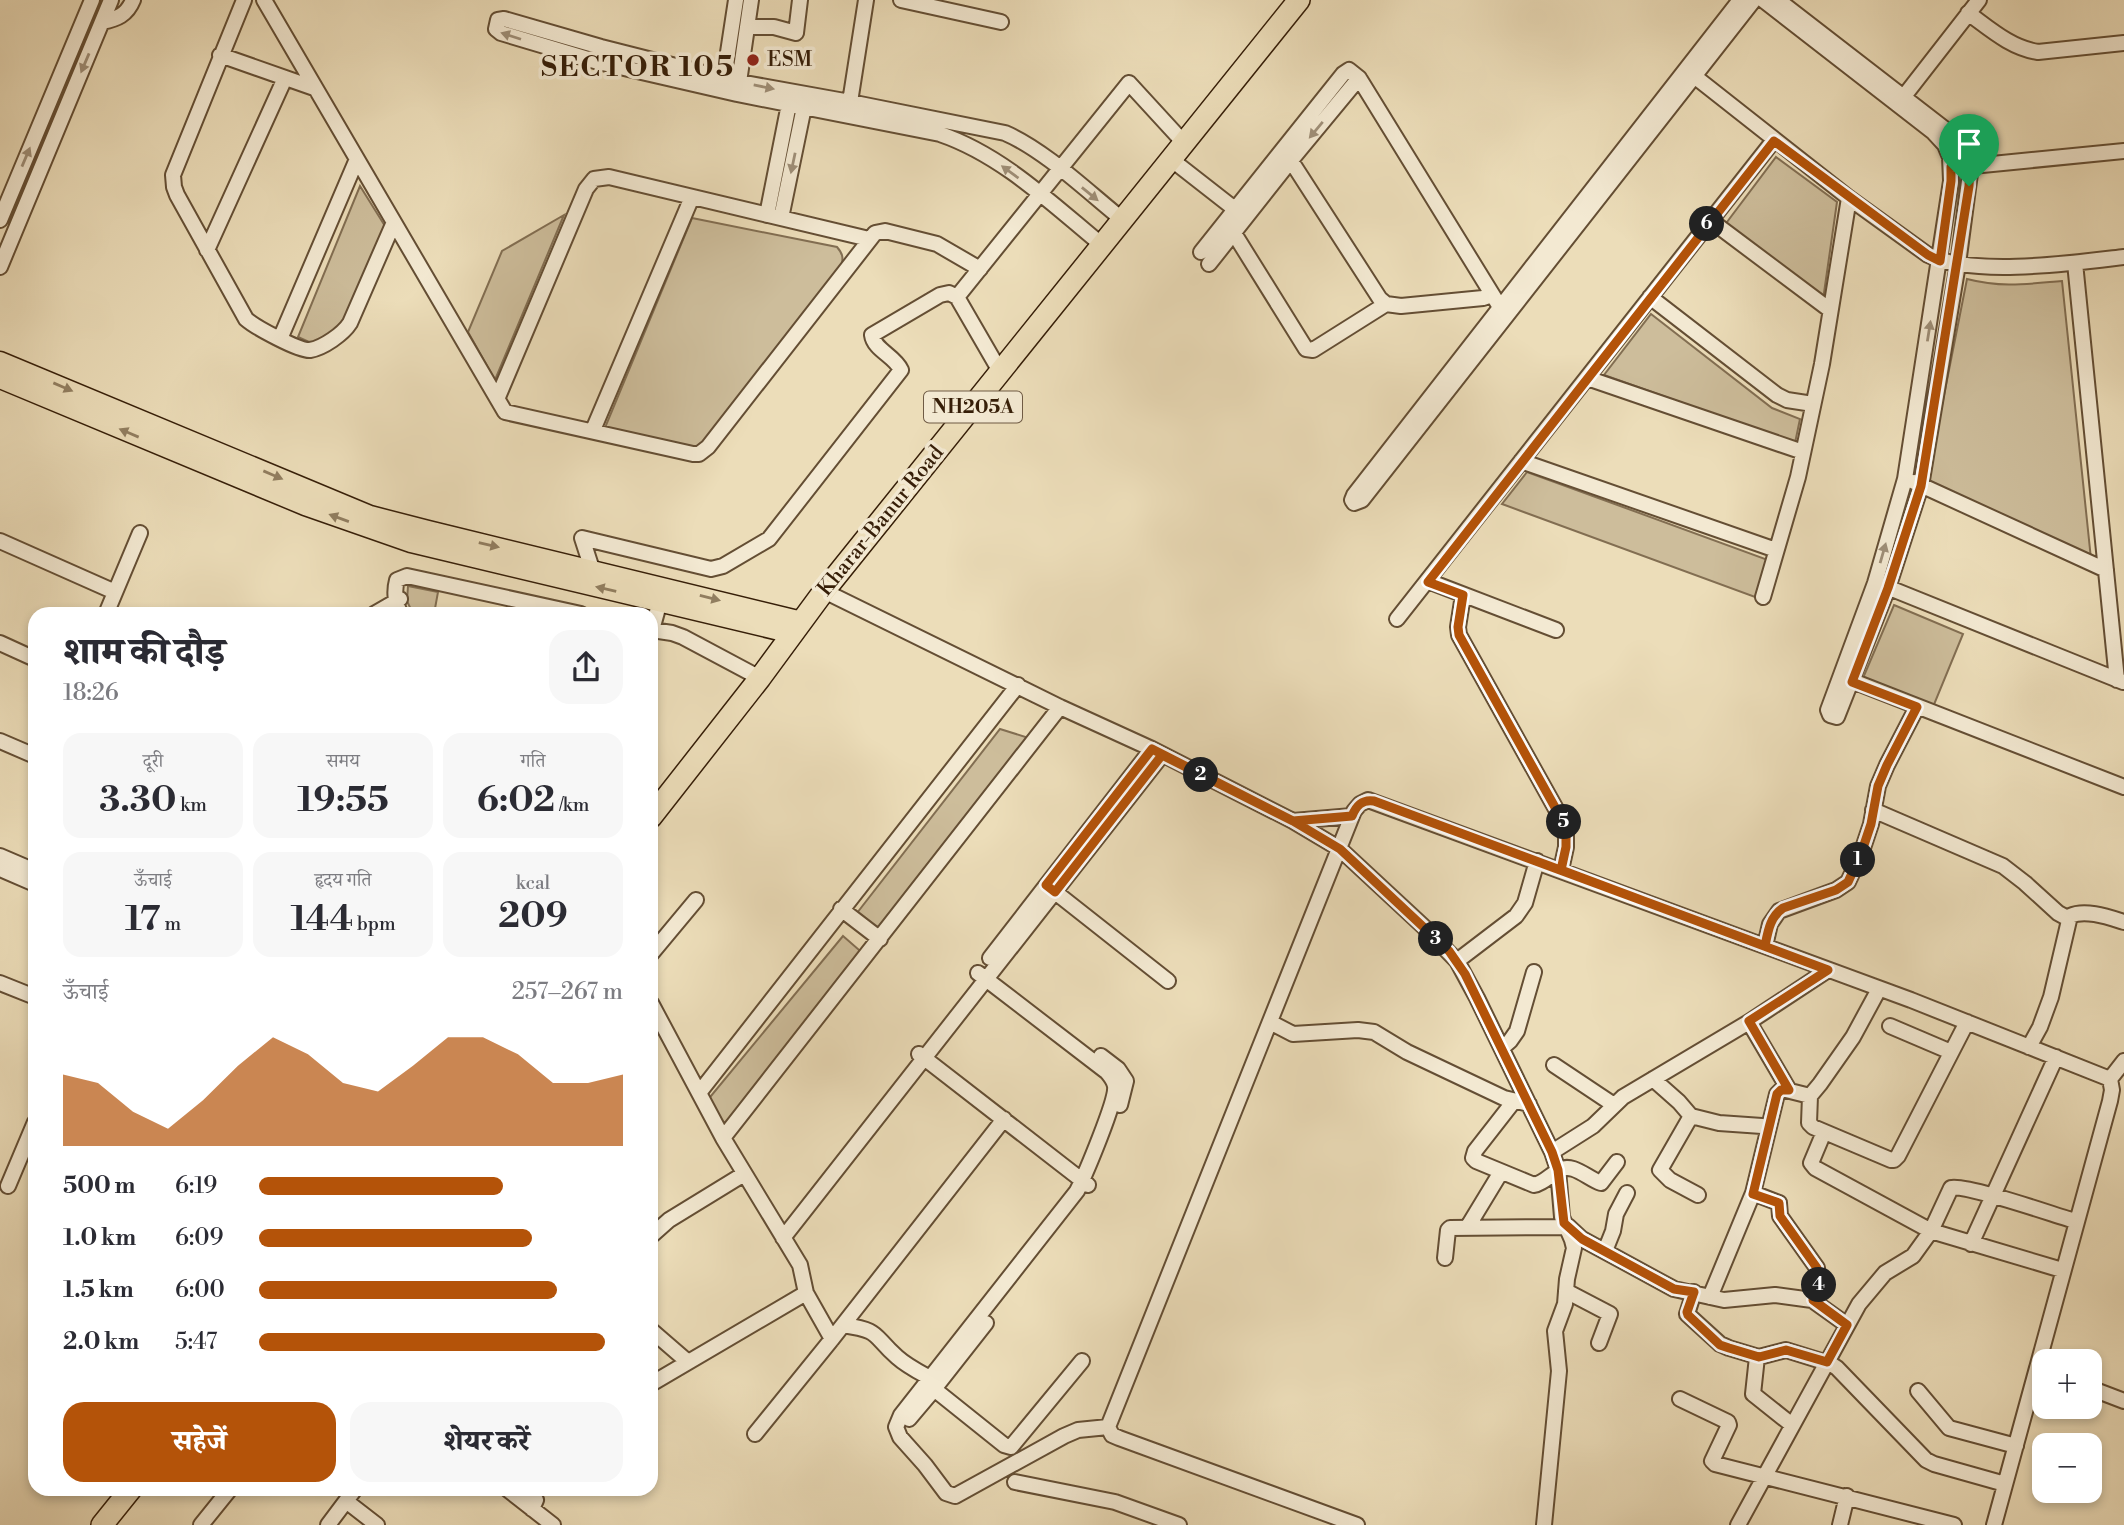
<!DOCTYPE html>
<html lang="hi">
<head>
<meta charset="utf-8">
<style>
  :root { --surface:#fff; --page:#f7f7f7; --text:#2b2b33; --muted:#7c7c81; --accent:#b45309 }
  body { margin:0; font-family:"Libre Bodoni","Noto Serif Devanagari",serif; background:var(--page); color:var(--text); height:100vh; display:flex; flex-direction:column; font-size:26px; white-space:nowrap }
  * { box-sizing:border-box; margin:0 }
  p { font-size:23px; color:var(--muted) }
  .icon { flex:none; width:38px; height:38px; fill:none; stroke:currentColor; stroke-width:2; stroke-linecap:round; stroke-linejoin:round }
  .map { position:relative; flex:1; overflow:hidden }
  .side { position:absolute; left:28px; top:607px; width:630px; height:889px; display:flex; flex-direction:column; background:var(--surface); border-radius:21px; box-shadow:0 4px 10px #0003 }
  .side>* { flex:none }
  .fabs { position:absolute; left:2032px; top:1349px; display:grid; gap:14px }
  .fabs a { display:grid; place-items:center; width:70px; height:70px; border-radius:14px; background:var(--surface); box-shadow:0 4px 10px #0003; font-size:35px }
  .pin { position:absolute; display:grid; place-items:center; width:60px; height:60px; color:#fff; margin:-72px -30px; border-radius:50% 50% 50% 0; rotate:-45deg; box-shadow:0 0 7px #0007 }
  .pin .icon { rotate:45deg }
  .km { position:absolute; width:35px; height:35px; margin:-18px; border-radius:50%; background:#222; color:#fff; font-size:19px; line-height:35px; text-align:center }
  .round { display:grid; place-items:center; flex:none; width:74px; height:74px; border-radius:21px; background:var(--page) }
  .headline { display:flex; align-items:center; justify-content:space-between; height:119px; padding:0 35px }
  h1 { font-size:38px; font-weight:800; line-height:52px }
  .stats { display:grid; grid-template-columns:repeat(3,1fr); gap:10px; height:119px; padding:7px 35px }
  .stats div { display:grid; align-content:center; border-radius:18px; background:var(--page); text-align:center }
  .stats b { font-size:35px; font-weight:800 }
  .stats small { font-size:19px; font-weight:400 }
  .stats p { font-size:19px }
  .chart { height:196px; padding:14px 35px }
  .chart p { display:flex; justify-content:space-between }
  .chart svg { width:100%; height:126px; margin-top:7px; fill:var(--accent); opacity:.7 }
  .cta { display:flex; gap:14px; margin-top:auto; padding:14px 35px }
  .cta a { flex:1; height:80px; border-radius:21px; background:var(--accent); color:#fff; font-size:28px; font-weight:800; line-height:80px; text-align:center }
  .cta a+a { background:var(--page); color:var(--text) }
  ul { padding:0 35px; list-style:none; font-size:23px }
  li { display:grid; grid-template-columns:112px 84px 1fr; align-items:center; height:52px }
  li i { height:18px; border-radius:9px; background:var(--accent) }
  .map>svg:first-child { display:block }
</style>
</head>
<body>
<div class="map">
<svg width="2124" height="1525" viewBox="0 0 2124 1525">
  <rect width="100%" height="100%" fill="#ecddb9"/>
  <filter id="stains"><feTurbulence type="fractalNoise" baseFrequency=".00286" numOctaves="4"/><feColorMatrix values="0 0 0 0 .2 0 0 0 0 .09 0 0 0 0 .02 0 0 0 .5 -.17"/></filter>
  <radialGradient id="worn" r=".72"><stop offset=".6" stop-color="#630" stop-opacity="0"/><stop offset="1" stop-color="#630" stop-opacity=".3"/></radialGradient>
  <!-- green -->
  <path fill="#cdbd9b" stroke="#826e52" stroke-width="2" d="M1776 157 1837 202 1823 300 1724 226Z
    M360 186 385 226 342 331 320 347 298 337Z
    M564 215 495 380 468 332 502 251Z
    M692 218 837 247C844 255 843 259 841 269L693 456 604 430Z
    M1967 279C2002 288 2027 284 2062 281L2091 559 1927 481Z
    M1651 314 1772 408 1800 419 1795 443 1604 375Z
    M1527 472 1768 560 1755 597 1502 504Z
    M408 586 438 592 434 614H413L407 601Z
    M1894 605 1963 634 1933 707 1863 678Z
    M1000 729 1032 739 882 932 857 913Z
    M843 936 866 956 721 1132 706 1102Z"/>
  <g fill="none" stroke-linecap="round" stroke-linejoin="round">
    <defs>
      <path id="minor" d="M244 0 173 175 174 187 177 195 246 319C255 327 299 351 310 350 323 348 343 334 350 323L394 222
        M264 0 505 412 693 454H699L708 447 875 233 885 231 937 244 980 269
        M901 0 1001 22
        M1740 0 1354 495 1352 500 1354 503 1362 500 1754 0
        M1763 0 1933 132 1945 145 1950 157 1951 181 1905 479 1875 583 1828 710 1830 715 1837 717 1888 588 1921 486 1958 264 1971 166C1969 153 1963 146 1954 136L1778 0
        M1968 13C1990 29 2011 48 2038 52L2124 43
        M102 22C117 19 127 15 133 0
        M747 27H774L796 33 800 0
        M220 55 314 88
        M1689 72 1849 198 1928 255C1973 277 2073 263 2124 257
        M739 82 751 0
        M723 85 736 0
        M850 102 866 0
        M1898 104 1979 0
        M1284 150 1380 299 1386 304 1401 306 1483 298 1492 295
        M1172 160 1236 210
        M1962 167 2124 151
        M767 215 789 104
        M781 218 804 107
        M0 220 92 0
        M1710 220 1830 310
        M1227 222 1306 349 1313 350 1386 304
        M1102 245C1052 204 1002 155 940 134L737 94 598 62 501 33 496 29 498 20 504 19 601 47 739 82 850 102 1005 133C1045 150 1089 193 1123 220
        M207 250 285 78
        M1201 252 1343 74 1349 70 1359 78 1500 307
        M2075 263 2117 680
        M1209 264 1292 159 1359 78
        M0 267 111 0
        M957 297 1001 373
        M1650 297 1777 395 1787 400 1813 404
        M280 339 357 159
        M1587 378 1803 452
        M498 397 586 189 594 179 609 177 869 239
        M593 430 692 197
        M1521 461 1776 550
        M1914 482 2106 570
        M0 541 115 592
        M592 569 582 538 711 569 723 566 769 539 901 370C895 356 874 350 872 335L940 295 949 293 957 297 1129 83 1185 144
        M1428 581 1556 630
        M1882 585 2123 682
        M824 591 1060 707 1152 749 1293 821 1340 849 1424 927 1457 961 1477 998 1552 1152 1558 1170 1562 1217 1572 1240 1574 1248 1567 1279 1565 1304 1555 1331 1559 1371 1544 1525
        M1463 595 1458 627 1459 635 1566 827V847L1561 870
        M1763 597 1798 477 1822 364 1849 198
        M660 601 652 630 672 633 683 637 760 678
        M106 614 140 533
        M374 614 400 599
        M401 614C395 604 394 591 397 580L407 576 581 614
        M1397 619 1774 140
        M0 643 35 659
        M1845 678 2124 787
        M0 741 35 756
        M1873 810 2003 866 2025 883 2058 913 2069 919
        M1293 821 1352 816
        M0 856 35 871
        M0 869 35 884
        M1050 888 1168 981
        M841 909 880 939
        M1765 946 1770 924 1779 911 1836 890 1848 882 1861 854 1871 824 1878 786 1887 765 1917 707
        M651 954 696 900
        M990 958 1152 749
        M1457 961 1516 916 1525 903 1537 861
        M978 973 1107 1072C1110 1076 1114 1080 1115 1086 1117 1100 1085 1175 1077 1191L901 1415 896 1427 900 1437 925 1465 946 1493 955 1496 1064 1436 1078 1430 1108 1427
        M0 983 35 997
        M1879 989 1853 1037 1820 1084 1810 1096 1809 1123 1813 1127 1891 1160H1894L1898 1156 1967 1022
        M651 1003 723 1138 800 1265 806 1293 832 1339
        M1270 1022 1293 1034 1358 1030 1374 1032 1407 1052 1504 1098 1529 1104
        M1749 1022 1789 1090
        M1890 1026 1951 1052
        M2029 1047 2040 1027 2051 997 2070 916C2085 909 2108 917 2124 922
        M1502 1048 1510 1041 1517 1031 1534 972
        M919 1054 1088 1185
        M1101 1056 1118 1069 1126 1081 1120 1105
        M1554 1065 1614 1105
        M1653 1079 1679 1102 1691 1116 1719 1123 1762 1126 1768 1129
        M2110 1079 2124 1061
        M699 1093 1018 685
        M1514 1101 1475 1151 1473 1158 1476 1161 1534 1185C1544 1183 1550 1175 1559 1170 1573 1162 1588 1179 1601 1183L1617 1162
        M1691 1116 1660 1170 1670 1180 1698 1195
        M1824 1132 1811 1163 1815 1168 1931 1231 2062 1270
        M723 1138 1060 707
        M1552 1152 1593 1126 1623 1097 1749 1022 1828 970
        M8 1186 35 1122
        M1753 1193 1779 1203 1780 1216 1817 1268 1819 1285 1817 1297 1813 1300
        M1568 1226 1582 1239 1674 1289 1724 1300 1775 1295 1812 1300 1847 1325
        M1467 1228 1501 1172
        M651 1236 669 1220 744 1174
        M783 1238 1162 755
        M1971 1244 2056 1057
        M1605 1251 1613 1231 1616 1214 1627 1193
        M1445 1258 1448 1230 1450 1228 1566 1227
        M1566 1291 1610 1314 1599 1343
        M1694 1292 1687 1314 1720 1344 1729 1348 1759 1357 1786 1350 1831 1364 1837 1368 1926 1460 1934 1464 2005 1484
        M1710 1297 1753 1193 1777 1094 1782 1089 1810 1096
        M843 1325C882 1331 871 1334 897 1357 907 1366 919 1372 930 1378
        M651 1330 688 1362
        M1757 1357 1753 1394 1792 1425
        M651 1384 806 1293
        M2090 1388 2124 1401
        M934 1389 1004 1445 1011 1447 1082 1361
        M1918 1391 1949 1428 2016 1446
        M1680 1399 1728 1422 1729 1425 1712 1461 1715 1464 1954 1525
        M909 1419 931 1393 986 1323
        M755 1434 832 1339 1004 1119
        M1015 1482 1115 1502 1179 1525
        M507 1489 553 1525
        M526 1489 536 1500 532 1509
        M346 1501 377 1525
        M201 1525 230 1489
        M328 1525 355 1489
        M1357 1525 1119 1438 1112 1435 1108 1427 1354 811 1360 804 1368 800 1911 1000 2110 1079 2112 1090 2110 1101 2037 1368 2044 1371
        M1738 1525 1859 1304 1885 1273 1913 1256 1931 1231 1951 1188C1966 1184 2054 1215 2075 1221
        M1840 1525 1847 1496
        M1994 1525 2037 1368"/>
      <path id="major" d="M0 361 370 515 428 530 802 621
        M0 379 305 506 411 543 792 634"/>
      <path id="highway" d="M651 817 760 678 824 591 1299 0
        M102 1525 131 1489"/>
    </defs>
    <!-- minor casing -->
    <use href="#minor" stroke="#644e34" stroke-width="18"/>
    <!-- major casing -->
    <use href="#major" stroke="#361e08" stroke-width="21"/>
    <!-- highway casing -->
    <use href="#highway" stroke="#361e08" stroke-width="24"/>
    <!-- minor -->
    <use href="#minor" stroke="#f3e9d2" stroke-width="14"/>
    <!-- major -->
    <use href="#major" stroke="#ecddb9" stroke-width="18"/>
    <!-- highway -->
    <use href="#highway" stroke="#ecddb9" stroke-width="21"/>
  </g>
  <!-- one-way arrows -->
  <defs><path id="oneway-solid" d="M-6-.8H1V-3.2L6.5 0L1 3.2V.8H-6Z" transform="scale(1.75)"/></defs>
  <g fill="#9e8e77">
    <use href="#oneway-solid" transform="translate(511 36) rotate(-162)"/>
    <use href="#oneway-solid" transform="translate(85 63) rotate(113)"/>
    <use href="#oneway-solid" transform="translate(764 87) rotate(11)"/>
    <use href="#oneway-solid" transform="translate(1316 130) rotate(130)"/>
    <use href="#oneway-solid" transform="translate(26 157) rotate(-67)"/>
    <use href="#oneway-solid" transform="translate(793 163) rotate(102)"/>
    <use href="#oneway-solid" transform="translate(1010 172) rotate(-144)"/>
    <use href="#oneway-solid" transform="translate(1090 194) rotate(39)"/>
    <use href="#oneway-solid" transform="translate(1929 331) rotate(-81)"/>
    <use href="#oneway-solid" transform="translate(1883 553) rotate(-74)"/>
  </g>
  <g fill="#917e60">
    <use href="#oneway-solid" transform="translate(63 387) rotate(23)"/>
    <use href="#oneway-solid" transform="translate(129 433) rotate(-157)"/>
    <use href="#oneway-solid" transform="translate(273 475) rotate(23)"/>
    <use href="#oneway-solid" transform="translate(339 518) rotate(-160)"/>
    <use href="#oneway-solid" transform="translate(489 545) rotate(13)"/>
    <use href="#oneway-solid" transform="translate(606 589) rotate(-167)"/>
    <use href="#oneway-solid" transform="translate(710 598) rotate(14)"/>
  </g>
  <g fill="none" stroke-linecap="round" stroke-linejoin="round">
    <defs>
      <path id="route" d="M1969 186 1921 486 1888 588 1852 682 1917 707 1887 765 1878 786 1871 824 1861 854 1848 882 1836 890 1783 908C1770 917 1768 931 1765 946L1374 801C1362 799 1356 806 1352 816L1293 821 1162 755 1055 892 1046 885 1152 749 1293 821 1340 849 1449 951 1465 974 1552 1152 1558 1170 1564 1223 1582 1239 1674 1289 1694 1292 1687 1312 1688 1315 1720 1345 1729 1348 1759 1357 1786 1350 1827 1362 1847 1325 1813 1300 1817 1297 1819 1285 1817 1268 1780 1216 1779 1203 1753 1194 1777 1094 1781 1090H1789L1749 1021 1828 970C1739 936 1650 903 1561 870L1566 847V827L1459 635 1458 627 1463 595 1428 582 1774 141 1928 255 1940 261 1951 181V167L1970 166 1969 186"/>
    </defs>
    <!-- route casing -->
    <use href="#route" stroke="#fff" stroke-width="14"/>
    <!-- route -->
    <use href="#route" stroke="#b45309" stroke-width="9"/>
  </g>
  <!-- markers -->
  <circle fill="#8f2418" stroke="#f3e9d2" stroke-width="2.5" cx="753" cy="60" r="7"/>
  <g text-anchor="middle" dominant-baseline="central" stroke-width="7" stroke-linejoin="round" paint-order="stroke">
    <!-- shield labels -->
    <rect fill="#f3e9d2" stroke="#6f5b45" stroke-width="2" x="924" y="391.5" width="98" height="31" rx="5"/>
    <g font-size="19" font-weight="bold" fill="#361e08">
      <text x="973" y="407">NH205A</text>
    </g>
    <!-- poi labels -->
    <g font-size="21" fill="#361e08" stroke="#f3e9d2" text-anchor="start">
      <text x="767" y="60">ESM</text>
    </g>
    <!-- street labels -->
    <g font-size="21" fill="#361e08" stroke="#f3e9d2">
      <text transform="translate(881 521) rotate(-51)">Kharar-Banur Road</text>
    </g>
    <!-- district labels -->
    <g font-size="28" font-weight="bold" letter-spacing="2" fill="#361e08" stroke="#f3e9d2">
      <text x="638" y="67">SECTOR 105</text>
    </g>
  </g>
  <rect width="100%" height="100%" filter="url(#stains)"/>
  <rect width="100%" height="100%" fill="url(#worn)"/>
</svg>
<div class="fabs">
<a>+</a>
<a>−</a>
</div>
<div class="pin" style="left:1969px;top:186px;background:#1e9e55"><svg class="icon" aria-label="arrive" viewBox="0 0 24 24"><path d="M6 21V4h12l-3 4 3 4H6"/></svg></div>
<b class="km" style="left:1858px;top:860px">1</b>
<b class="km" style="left:1201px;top:775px">2</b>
<b class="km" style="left:1436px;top:939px">3</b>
<b class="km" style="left:1819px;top:1285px">4</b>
<b class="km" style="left:1564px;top:822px">5</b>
<b class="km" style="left:1707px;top:224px">6</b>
<section class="side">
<div class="headline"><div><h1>शाम की दौड़</h1><p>18:26</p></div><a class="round"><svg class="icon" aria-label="share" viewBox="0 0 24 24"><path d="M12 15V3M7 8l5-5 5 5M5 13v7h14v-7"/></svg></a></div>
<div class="stats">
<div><p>दूरी</p><b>3.30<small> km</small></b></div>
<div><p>समय</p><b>19:55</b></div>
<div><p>गति</p><b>6:02<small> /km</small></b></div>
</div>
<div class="stats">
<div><p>ऊँचाई</p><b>17<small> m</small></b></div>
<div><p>हृदय गति</p><b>144<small> bpm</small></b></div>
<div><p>kcal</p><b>209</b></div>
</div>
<div class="chart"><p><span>ऊँचाई</span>257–267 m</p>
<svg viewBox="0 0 160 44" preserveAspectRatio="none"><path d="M0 44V19L10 22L20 32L30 38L40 28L50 16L60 6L70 12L80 22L90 25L100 16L110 6L120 6L130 12L140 22L150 22L160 19V44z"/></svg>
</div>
<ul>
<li><b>500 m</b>6:19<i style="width:67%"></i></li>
<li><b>1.0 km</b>6:09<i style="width:75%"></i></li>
<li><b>1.5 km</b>6:00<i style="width:82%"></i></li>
<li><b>2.0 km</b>5:47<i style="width:95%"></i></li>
</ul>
<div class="cta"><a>सहेजें</a><a>शेयर करें</a></div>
</section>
</div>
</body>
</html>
